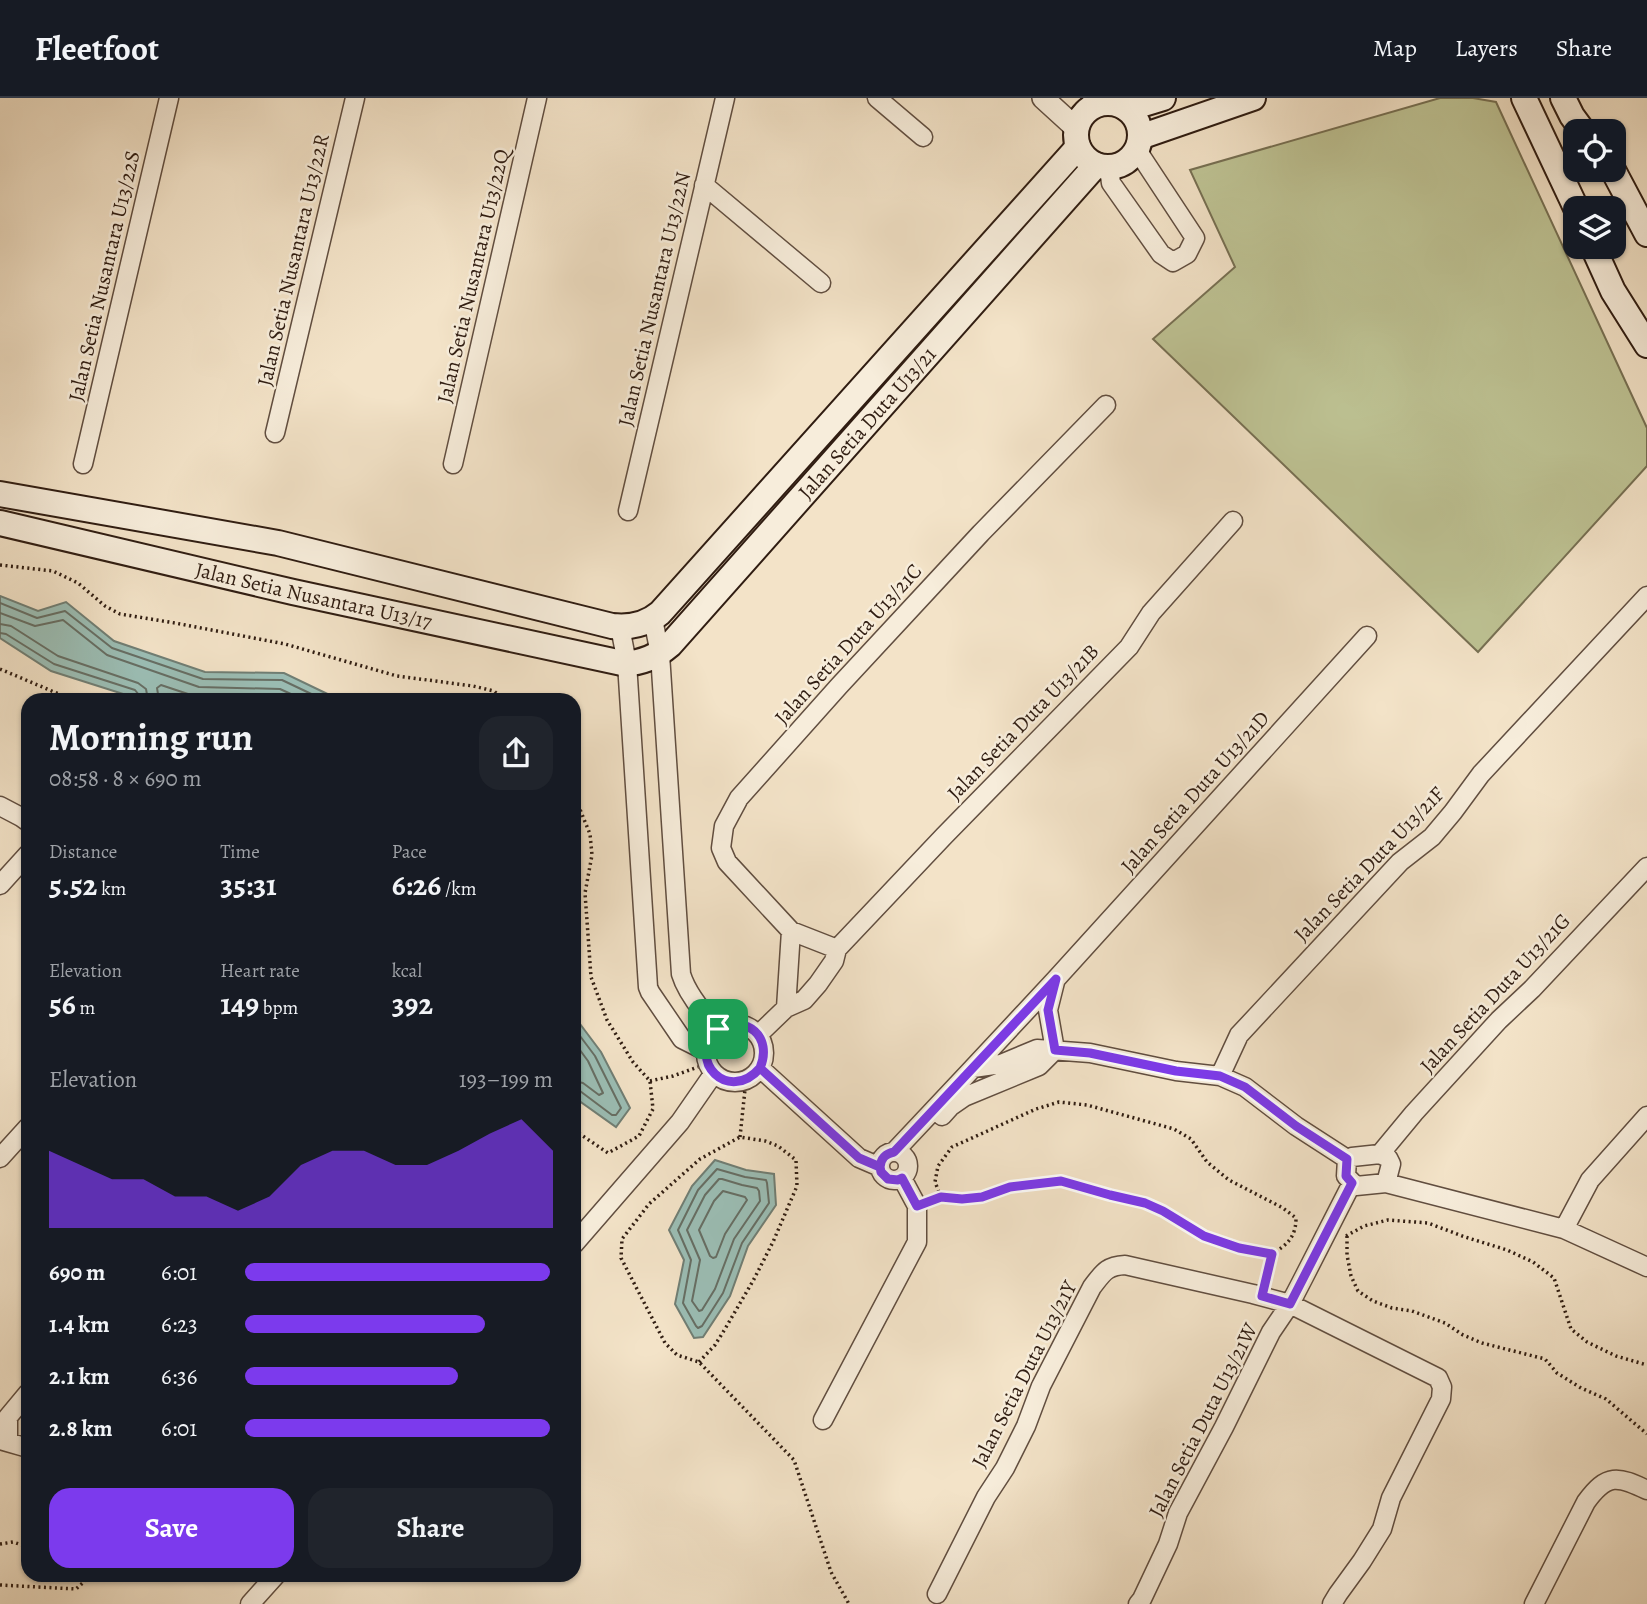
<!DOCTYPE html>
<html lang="en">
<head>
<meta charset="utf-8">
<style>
  :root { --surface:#171b24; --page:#20242c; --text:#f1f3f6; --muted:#9ea1a6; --line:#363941; --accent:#7c3aed }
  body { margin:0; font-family:Alegreya,serif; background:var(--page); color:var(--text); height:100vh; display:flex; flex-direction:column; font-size:26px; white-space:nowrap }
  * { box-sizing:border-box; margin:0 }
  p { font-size:23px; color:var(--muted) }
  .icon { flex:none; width:38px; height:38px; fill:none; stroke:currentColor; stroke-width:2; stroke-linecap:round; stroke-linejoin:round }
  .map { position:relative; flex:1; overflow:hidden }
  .sheet { position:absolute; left:21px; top:595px; width:560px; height:889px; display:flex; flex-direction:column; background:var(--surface); border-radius:21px; box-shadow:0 2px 5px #0004 }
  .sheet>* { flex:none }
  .buttons { position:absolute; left:1563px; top:21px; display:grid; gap:14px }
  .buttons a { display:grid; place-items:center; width:63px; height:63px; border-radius:14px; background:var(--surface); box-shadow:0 2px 5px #0004; font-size:35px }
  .pin { position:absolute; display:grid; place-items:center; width:60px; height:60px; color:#fff; margin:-30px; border-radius:14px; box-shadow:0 4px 10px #0006 }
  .round { display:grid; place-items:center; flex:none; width:74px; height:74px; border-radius:21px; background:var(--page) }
  .summary { display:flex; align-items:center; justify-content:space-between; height:119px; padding:0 28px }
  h1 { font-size:38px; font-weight:700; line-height:52px }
  .stats { display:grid; grid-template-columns:repeat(3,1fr); gap:10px; height:119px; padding:7px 28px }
  .stats div { display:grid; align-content:center }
  .stats b { font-size:30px; font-weight:700 }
  .stats small { font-size:19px; font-weight:400 }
  .stats p { font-size:19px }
  .chart { height:196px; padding:14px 28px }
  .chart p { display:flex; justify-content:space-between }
  .chart svg { width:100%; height:126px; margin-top:7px; fill:var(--accent); opacity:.7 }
  .primary-button { display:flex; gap:14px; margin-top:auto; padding:14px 28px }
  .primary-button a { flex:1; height:80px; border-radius:21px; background:var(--accent); color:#fff; font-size:28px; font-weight:700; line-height:80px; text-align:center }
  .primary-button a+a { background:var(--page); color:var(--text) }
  ul { padding:0 28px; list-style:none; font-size:23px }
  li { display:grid; grid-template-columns:112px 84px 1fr; align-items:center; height:52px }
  li i { height:18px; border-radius:9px; background:var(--accent) }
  header { display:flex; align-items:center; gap:42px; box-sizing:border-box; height:98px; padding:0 35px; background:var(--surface); border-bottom:2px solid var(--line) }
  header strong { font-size:33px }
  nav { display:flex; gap:38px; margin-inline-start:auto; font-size:24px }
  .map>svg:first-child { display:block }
</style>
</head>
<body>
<header>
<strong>Fleetfoot</strong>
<nav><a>Map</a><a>Layers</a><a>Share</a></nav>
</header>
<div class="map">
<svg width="1647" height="1506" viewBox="0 0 1647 1506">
  <rect width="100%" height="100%" fill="#f3e3c8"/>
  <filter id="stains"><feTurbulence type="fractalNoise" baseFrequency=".00286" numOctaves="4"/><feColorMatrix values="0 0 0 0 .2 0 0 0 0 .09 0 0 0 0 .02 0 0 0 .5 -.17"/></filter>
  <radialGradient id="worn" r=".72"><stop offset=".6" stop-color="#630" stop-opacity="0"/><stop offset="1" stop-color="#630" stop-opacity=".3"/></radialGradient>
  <!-- green -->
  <path fill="#bec394" stroke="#777053" stroke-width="2" d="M1440 0H1473L1496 4 1647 330V368L1478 554 1153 241 1235 169 1190 72Z"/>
  <!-- water -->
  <path fill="#9bbeb5" stroke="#707e74" stroke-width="2" d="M0 498 38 513 66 504 114 543 205 574 284 575 340 602H142L51 573 0 540Z
    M574 918 601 954 630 1010 616 1029 578 1002 574 995Z
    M715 1062 746 1072 774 1076 776 1107 748 1148 730 1198 703 1239 694 1240 675 1206 684 1162 669 1132 692 1088Z"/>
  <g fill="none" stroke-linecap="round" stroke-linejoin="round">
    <!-- shore -->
    <path stroke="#666e64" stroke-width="2" d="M0 505 37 520 65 513 112 550 203 581 282 582 324 602
      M0 515 35 528 63 522 107 557 199 589 280 591 304 602
      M0 526 11 528 58 558 138 585 146 591 148 602
      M0 535 6 536 54 566 135 592 139 597V602
      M159 602 157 590 161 587 200 600 280 602
      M574 930 595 958 621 1010 616 1017H612L580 993 574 992
      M574 944 588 963 603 995 599 997 583 985 574 983
      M717 1071 745 1079 766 1082 767 1085 769 1105 742 1145 723 1195 702 1228 698 1230 696 1228 683 1205 691 1162 678 1132 698 1092Z
      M719 1081H722L742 1087 757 1090 759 1093 760 1103 734 1141 715 1191 702 1212 699 1213 692 1203 700 1162 687 1132 705 1097Z
      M723 1093 745 1099 747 1102 725 1136 716 1159 713 1160 710 1158 699 1132 714 1103Z"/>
    <defs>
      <path id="minor" d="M877 0 923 39
        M1109 70 1111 85 1161 156 1173 164 1187 156 1195 140 1137 52
        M704 87 821 185
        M275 335 355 0
        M83 366 169 0
        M453 366 537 0
        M628 413 725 0
        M653 521 660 556 681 876C687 896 704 916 718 931
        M620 529 627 565 648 889 650 894 682 941 706 953
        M0 708 21 719 28 724
        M0 787 28 756
        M837 851 791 833 727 764 721 750 724 728 739 700 839 588 981 435 1106 307
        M786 910 791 833
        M706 955a29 29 0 1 1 58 0a29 29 0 1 1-58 0Z
        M758 937 786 910 804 902 818 886 834 863 837 851 944 738 1129 549 1151 515 1233 423
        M1055 952 1048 912 1055 884
        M760 970 859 1060 880 1069
        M973 970 1056 881 1367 538
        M1220 978 1239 937 1400 764 1432 739 1453 714 1481 676 1647 498
        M942 1018 951 1008 964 999 1039 968 1055 952
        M880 1068a14 14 0 1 1 28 0a14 14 0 1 1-28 0Z
        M894 1054 973 970 1001 966 1037 951 1090 955 1176 973 1220 978 1245 989 1296 1028 1347 1061
        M1380 1056 1414 1015 1499 922 1532 891 1647 769
        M1380 1056 1388 1060 1391 1066 1386 1085 1356 1088 1346 1078 1347 1061 1352 1059Z
        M0 1060 28 1029
        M1386 1085 1564 1131 1647 1169
        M1564 1131 1590 1082 1647 1018
        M574 1146 680 1024 714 975
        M823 1322 917 1144V1108L902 1080
        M0 1342 28 1350
        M8 1344V1319L28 1295
        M937 1496 986 1399 1005 1370 1026 1328 1041 1288 1092 1189C1103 1175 1106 1168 1125 1167L1253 1196 1290 1206 1438 1280 1442 1289 1441 1301 1391 1400 1382 1431 1362 1463 1338 1496 1332 1506
        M250 1506 276 1477
        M1138 1506 1142 1501 1168 1446 1178 1415 1224 1329 1271 1234 1290 1206 1305 1177 1352 1085
        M1534 1506 1586 1404C1607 1375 1618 1378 1647 1392"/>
      <path id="tertiary" d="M1043 0 1077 31
        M1094 0 1101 6"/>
      <g id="secondary">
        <path d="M1524 0 1576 110"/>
        <path d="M1563 0 1572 18 1583 33"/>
        <circle cx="1108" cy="37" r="32"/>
        <path d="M1127 11 1163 0"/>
        <path d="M1140 39 1253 0"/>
        <path d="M1613 72 1647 136"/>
        <path d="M1593 149 1613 193 1647 247"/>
        <path d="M0 396 278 445 612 528C629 530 647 526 660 515L1078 49"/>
        <path id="s1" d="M0 425 293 494 622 565C640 566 656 559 670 547L1096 67"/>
      </g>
    </defs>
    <!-- minor casing -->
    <use href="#minor" stroke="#614e40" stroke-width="21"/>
    <!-- tertiary casing -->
    <use href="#tertiary" stroke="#614e40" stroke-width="24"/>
    <!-- secondary casing -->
    <use href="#secondary" stroke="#301d12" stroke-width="28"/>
    <!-- path -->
    <path stroke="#301d12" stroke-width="3.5" stroke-dasharray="2 3.5" stroke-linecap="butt" d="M0 467 53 473 78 485 105 508 120 516 175 525 285 546 397 578 473 588 494 593 504 602
      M0 571 73 602
      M574 703 579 709 590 736 592 757 585 795 591 879 607 922 633 964 650 983 653 1011 639 1038 608 1055 574 1032
      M650 983 673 978 698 969
      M740 1039 746 982
      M941 1099 935 1084 938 1068 952 1049 1036 1011 1059 1004 1087 1007 1174 1031 1191 1041 1207 1064 1229 1082 1283 1110 1296 1120C1296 1139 1287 1147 1272 1156
      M932 1102 941 1099 962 1101 982 1099 1010 1089 1061 1083 1109 1097 1145 1105 1162 1113 1204 1138 1239 1150 1272 1156 1266 1183
      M1346 1138 1364 1128 1388 1122 1428 1125 1465 1139 1507 1152 1533 1164 1554 1180 1571 1231 1587 1244 1616 1258 1647 1267
      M1347 1138V1157L1351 1178 1358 1193 1373 1203 1392 1210 1412 1213 1445 1225 1463 1237 1482 1245 1545 1261 1557 1275 1581 1290 1606 1301 1647 1336
      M699 1264 715 1247 725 1231 753 1183 773 1144 797 1088 796 1062 778 1048 765 1043 740 1039 700 1061 649 1106 622 1141 621 1160 665 1245 677 1257 699 1264 794 1362 831 1474 849 1506
      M0 1446 13 1444 28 1449
      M0 1487 76 1491 87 1481V1477"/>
    <!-- minor -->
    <use href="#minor" stroke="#f7eddb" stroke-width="18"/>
    <!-- tertiary -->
    <use href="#tertiary" stroke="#f7eddb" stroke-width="21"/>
    <!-- secondary -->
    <use href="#secondary" stroke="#f7eddb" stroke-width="24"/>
  </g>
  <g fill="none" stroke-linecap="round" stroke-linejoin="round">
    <defs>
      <path id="route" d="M718 931C685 963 729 1006 760 970L859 1060 880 1069 881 1074 888 1081 898 1082 902 1080 917 1108 941 1099 962 1101 982 1099 1010 1089 1061 1083 1110 1097 1145 1105 1163 1113 1204 1138 1239 1150 1272 1156 1262 1198 1290 1206 1352 1085 1346 1078 1347 1061 1296 1028 1245 989 1220 978 1176 973 1090 955 1055 952 1048 912 1056 881 894 1054C885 1056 881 1060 880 1069L859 1060 760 970C773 939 747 916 718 931"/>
    </defs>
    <!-- route casing -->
    <use href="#route" stroke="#fff" stroke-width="14"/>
    <!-- route -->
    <use href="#route" stroke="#7c3aed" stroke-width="9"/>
  </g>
  <g text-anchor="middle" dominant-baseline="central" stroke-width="5" stroke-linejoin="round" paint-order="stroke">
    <!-- street labels -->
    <g font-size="21" fill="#301d12" stroke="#f7eddb">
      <text transform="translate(293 162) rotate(-77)">Jalan Setia Nusantara U13/22R</text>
      <text transform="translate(104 178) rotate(-77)">Jalan Setia Nusantara U13/22S</text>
      <text transform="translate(473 178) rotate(-77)">Jalan Setia Nusantara U13/22Q</text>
      <text transform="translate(654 201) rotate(-77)">Jalan Setia Nusantara U13/22N</text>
      <text stroke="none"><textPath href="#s1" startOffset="987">Jalan Setia Duta U13/21</textPath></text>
      <text stroke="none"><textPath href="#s1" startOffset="322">Jalan Setia Nusantara U13/17</textPath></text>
      <text transform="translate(848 546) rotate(-48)">Jalan Setia Duta U13/21C</text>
      <text transform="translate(1023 624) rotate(-46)">Jalan Setia Duta U13/21B</text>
      <text transform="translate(1195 694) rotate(-48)">Jalan Setia Duta U13/21D</text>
      <text transform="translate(1369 766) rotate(-46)">Jalan Setia Duta U13/21F</text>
      <text transform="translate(1495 895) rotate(-47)">Jalan Setia Duta U13/21G</text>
      <text transform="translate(1024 1276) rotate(-63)">Jalan Setia Duta U13/21Y</text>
      <text transform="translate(1203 1322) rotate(-63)">Jalan Setia Duta U13/21W</text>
    </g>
  </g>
  <rect width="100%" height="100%" filter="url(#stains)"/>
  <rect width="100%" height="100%" fill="url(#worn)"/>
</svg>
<div class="buttons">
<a><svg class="icon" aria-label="locate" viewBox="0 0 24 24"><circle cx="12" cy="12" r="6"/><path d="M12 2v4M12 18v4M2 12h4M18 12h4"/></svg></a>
<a><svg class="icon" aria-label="layers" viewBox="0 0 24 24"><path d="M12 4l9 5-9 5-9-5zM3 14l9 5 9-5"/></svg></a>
</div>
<div class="pin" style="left:718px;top:931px;background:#1e9e55"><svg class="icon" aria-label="arrive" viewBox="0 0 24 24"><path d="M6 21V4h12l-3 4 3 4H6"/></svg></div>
<section class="sheet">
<div class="summary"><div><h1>Morning run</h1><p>08:58 · 8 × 690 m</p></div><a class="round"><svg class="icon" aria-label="share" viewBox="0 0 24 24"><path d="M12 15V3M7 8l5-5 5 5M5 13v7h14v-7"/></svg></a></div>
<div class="stats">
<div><p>Distance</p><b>5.52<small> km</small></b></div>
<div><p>Time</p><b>35:31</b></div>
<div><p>Pace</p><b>6:26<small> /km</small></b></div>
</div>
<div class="stats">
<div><p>Elevation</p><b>56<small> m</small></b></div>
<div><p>Heart rate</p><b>149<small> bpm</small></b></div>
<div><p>kcal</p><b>392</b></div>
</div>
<div class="chart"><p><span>Elevation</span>193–199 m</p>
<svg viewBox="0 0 160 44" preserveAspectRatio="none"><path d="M0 44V17L10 22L20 27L30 27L40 33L50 33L60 38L70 33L80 22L90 17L100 17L110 22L120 22L130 17L140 11L150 6L160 17V44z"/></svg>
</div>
<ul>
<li><b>690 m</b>6:01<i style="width:99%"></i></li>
<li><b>1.4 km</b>6:23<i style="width:78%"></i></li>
<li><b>2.1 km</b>6:36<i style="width:69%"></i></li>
<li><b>2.8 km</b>6:01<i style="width:99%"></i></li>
</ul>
<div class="primary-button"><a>Save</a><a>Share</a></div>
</section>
</div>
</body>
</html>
